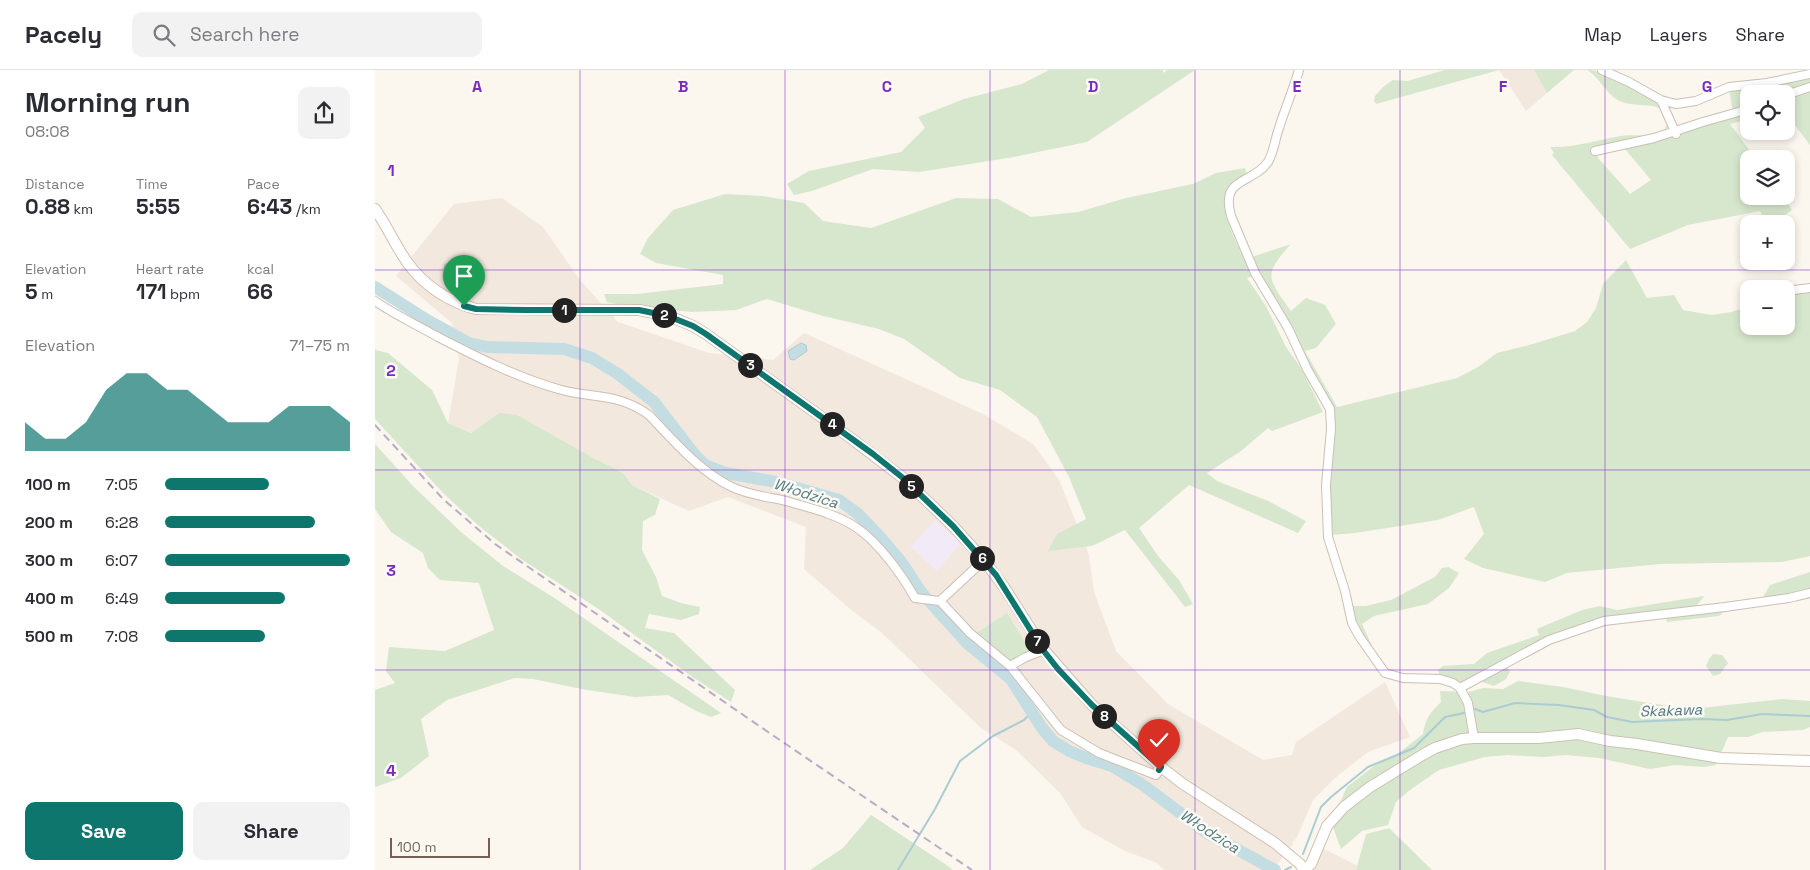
<!DOCTYPE html>
<html lang="en">
<head>
<meta charset="utf-8">
<style>
  :root { --surface:#fff; --page:#f2f2f3; --text:#2b2b33; --muted:#7c7c81; --line:#e1e1e2; --accent:#0f766e }
  body { margin:0; font-family:"Space Grotesk",sans-serif; background:var(--page); color:var(--text); height:100vh; display:flex; flex-direction:column; font-size:19px; white-space:nowrap }
  * { box-sizing:border-box; margin:0 }
  p { font-size:16px; color:var(--muted) }
  .icon { flex:none; width:28px; height:28px; fill:none; stroke:currentColor; stroke-width:2; stroke-linecap:round; stroke-linejoin:round }
  .map { position:relative; flex:1; overflow:hidden }
  .details { display:flex; flex-direction:column; background:var(--surface); width:375px }
  .details>* { flex:none }
  .buttons { position:absolute; left:1365px; top:15px; display:grid; gap:10px }
  .buttons a { display:grid; place-items:center; width:55px; height:55px; border-radius:10px; background:var(--surface); box-shadow:0 2px 8px #0003; font-size:25px }
  .scale { position:absolute; left:15px; bottom:12px; width:100px; box-sizing:border-box; padding-left:5px; border:2px solid #745f52; border-top:0; font-size:14px; line-height:18px; white-space:nowrap; color:#745f52; -webkit-text-stroke:4px #fdfaf4; paint-order:stroke }
  .pin { position:absolute; display:grid; place-items:center; width:42px; height:42px; color:#fff; margin:-51px -21px; border-radius:50% 50% 50% 0; rotate:-45deg; box-shadow:0 0 5px #0007 }
  .pin .icon { rotate:45deg }
  .km { position:absolute; width:25px; height:25px; margin:-12px; border-radius:50%; background:#222; color:#fff; font-size:14px; line-height:25px; text-align:center }
  .round { display:grid; place-items:center; flex:none; width:52px; height:52px; border-radius:10px; background:var(--page) }
  .summary { display:flex; align-items:center; justify-content:space-between; height:85px; padding:0 25px }
  h1 { font-size:28px; font-weight:700; line-height:38px }
  .stats { display:grid; grid-template-columns:repeat(3,1fr); gap:8px; height:85px; padding:5px 25px }
  .stats div { display:grid; align-content:center }
  .stats b { font-size:21px; font-weight:700 }
  .stats small { font-size:14px; font-weight:400 }
  .stats p { font-size:14px }
  .chart { height:140px; padding:10px 25px }
  .chart p { display:flex; justify-content:space-between }
  .chart svg { width:100%; height:90px; margin-top:5px; fill:var(--accent); opacity:.7 }
  .action { display:flex; gap:10px; margin-top:auto; padding:10px 25px }
  .action a { flex:1; height:58px; border-radius:10px; background:var(--accent); color:#fff; font-size:20px; font-weight:700; line-height:58px; text-align:center }
  .action a+a { background:var(--page); color:var(--text) }
  ul { padding:0 25px; list-style:none; font-size:16px }
  li { display:grid; grid-template-columns:80px 60px 1fr; align-items:center; height:38px }
  li i { height:12px; border-radius:6px; background:var(--accent) }
  header { display:flex; align-items:center; gap:30px; box-sizing:border-box; height:70px; padding:0 25px; background:var(--surface); border-bottom:1px solid var(--line) }
  header strong { font-size:24px }
  nav { display:flex; gap:28px; margin-inline-start:auto; font-size:18px }
  .search { width:350px; height:45px; background:var(--page); display:flex; align-items:center; gap:12px; box-sizing:border-box; padding:0 18px; border-radius:10px; color:var(--muted); font-size:19px }
  main { display:flex; flex:1; min-height:0 }
  .map>svg:first-child { display:block }
</style>
</head>
<body>
<header>
<strong>Pacely</strong>
<div class="search"><svg class="icon" aria-label="search" viewBox="0 0 24 24"><circle cx="10" cy="10" r="6"/><path d="M15 15l6 6"/></svg>Search here</div>
<nav><a>Map</a><a>Layers</a><a>Share</a></nav>
</header>
<main>
<section class="details">
<div class="summary"><div><h1>Morning run</h1><p>08:08</p></div><a class="round"><svg class="icon" aria-label="share" viewBox="0 0 24 24"><path d="M12 15V3M7 8l5-5 5 5M5 13v7h14v-7"/></svg></a></div>
<div class="stats">
<div><p>Distance</p><b>0.88<small> km</small></b></div>
<div><p>Time</p><b>5:55</b></div>
<div><p>Pace</p><b>6:43<small> /km</small></b></div>
</div>
<div class="stats">
<div><p>Elevation</p><b>5<small> m</small></b></div>
<div><p>Heart rate</p><b>171<small> bpm</small></b></div>
<div><p>kcal</p><b>66</b></div>
</div>
<div class="chart"><p><span>Elevation</span>71–75 m</p>
<svg viewBox="0 0 160 44" preserveAspectRatio="none"><path d="M0 44V30L10 38L20 38L30 30L40 14L50 6L60 6L70 14L80 14L90 22L100 30L110 30L120 30L130 22L140 22L150 22L160 30V44z"/></svg>
</div>
<ul>
<li><b>100 m</b>7:05<i style="width:56%"></i></li>
<li><b>200 m</b>6:28<i style="width:81%"></i></li>
<li><b>300 m</b>6:07<i style="width:100%"></i></li>
<li><b>400 m</b>6:49<i style="width:65%"></i></li>
<li><b>500 m</b>7:08<i style="width:54%"></i></li>
</ul>
<div class="action"><a>Save</a><a>Share</a></div>
</section>
<div class="map">
<svg width="1435" height="800" viewBox="0 0 1435 800">
  <rect width="100%" height="100%" fill="#fbf6ee"/>
  <!-- residential -->
  <path fill="#f2e8dd" d="M1124 0H1159L1172 23 1151 41Z
    M127 128 168 157 205 210 243 252 334 283 398 290 429 263 608 344 658 374 684 410 714 485 719 522 741 581 793 634 888 690 917 685 921 672 1010 612 1035 667 993 682 960 708 938 730 922 767 917 773 918 774 898 800H789L782 793 750 781 707 757 685 723 641 680 606 658 507 563 474 538 429 499 431 457 353 427 314 441 257 415 249 404 241 399 124 343 96 363 73 353 84 288 77 253 21 206 79 134Z
    M947 778 983 796 981 800H939L940 790Z"/>
  <!-- education -->
  <path fill="#f3eaf8" d="M560 450 586 473 562 501 535 477Z"/>
  <!-- green -->
  <path fill="#d7e7cd" d="M674 0H788V3L792 0H820L712 72 639 87 544 102 498 99 437 121 419 125 412 114 434 101 526 82 550 58 543 47 589 29 647 14Z
    M1070 0H1124L1001 34 999 31 1000 26 1008 17 1018 10 1032 11Z
    M1159 0H1199L1172 23Z
    M1212 0C1237 0 1298 29 1295 59 1280 72 1246 73 1226 77L1218 80 1224 89 1255 124 1276 110 1250 79 1374 40V49L1355 54 1381 89H1374V126H1408L1417 140 1397 154H1392L1385 141 1313 155 1255 179 1177 85 1179 83 1175 77C1199 78 1222 70 1246 66 1260 64 1275 68 1289 61L1293 52 1287 40 1282 37C1271 34 1258 36 1247 32 1231 26 1226 8 1212 0Z
    M1435 6V15L1408 24H1374V37L1358 42 1354 20Z
    M1435 19V75L1411 43V27Z
    M870 98 872 105C865 110 852 116 850 126 845 145 869 189 878 206L872 208 891 236 911 277 926 298 948 342 897 361 893 358 866 381 832 403 842 411 893 431 931 451 923 463 814 415 764 458 783 486 804 510 818 534 810 537 750 460 717 476 673 481 682 464 711 449 694 407 662 347 625 320 585 308 529 269 504 259 448 246 392 229 361 240 317 242 252 236 232 232 229 224H262L348 214V205L281 193 265 184 273 168 298 140 350 124 388 126 429 133 448 151 496 158 581 128 623 129 656 147 703 142 751 128 818 114 841 103Z
    M916 174C887 206 893 208 916 241L931 228 950 235 961 254 941 278 930 281 962 337 1082 308 1103 297 1122 283 1158 274 1200 261 1212 252 1221 238 1228 214 1251 190 1272 228 1299 225 1308 240 1337 245 1356 242 1374 237V256H1411V219L1435 215V486L1407 492 1285 494 1192 503 1170 512 1108 498 1089 489 1109 464 1099 437 1063 450 980 463 956 465 953 413 959 364 958 340 884 204 877 187Z
    M0 278 1 280 13 283 57 320 73 353 96 363 124 343 142 345 220 389 241 399 249 404 257 415 285 429 280 445 268 451 267 480 281 507 287 526 306 533 325 537 324 544 306 550 274 544 270 558 299 563 360 620 356 632 316 606 225 540 146 489 104 456 68 423 0 349Z
    M0 374 38 416 86 462 128 496 181 529 346 643 336 647 321 641 293 625 260 627 212 620 158 609 140 608 72 630 46 649 54 686 26 708 0 717V620L20 613 11 601 14 577 70 581 119 560 104 513 65 510 53 498 48 483 16 462 0 439Z
    M1073 497 1084 503 1074 518 1053 534 999 546 987 554 997 576 996 580 977 547 978 536H991L1016 530 1060 507 1067 498Z
    M1435 502V519L1407 527H1388L1395 515Z
    M1329 526 1320 538 1229 548 1207 554 1180 563 1130 593 1135 602 1131 609 1119 616 1104 611 1084 613 1065 606 1063 600 1068 596 1099 594 1112 583 1164 565 1162 559 1207 540 1225 536 1242 540Z
    M1351 540 1344 546 1292 552 1291 546Z
    M632 543 655 580 636 590 630 589 600 564Z
    M1338 584 1347 585 1353 593 1345 604 1338 606 1331 596 1334 589Z
    M1143 611 1188 617 1231 626 1301 637 1326 638 1407 629 1435 631V657L1428 660 1387 662 1373 667H1353L1341 695 1329 697 1300 695 1275 699 1224 688 1191 685 1169 687 1133 685 1110 687 1064 700 1035 720 1021 732 1013 755 987 761 966 779 956 752 972 717 999 696 1025 682 1048 664C1050 649 1055 643 1066 632L1065 621 1094 622 1108 618 1128 619Z
    M496 745 570 794 578 800H435L468 778Z
    M1014 758 1057 800H981L991 764Z"/>
  <!-- water -->
  <path fill="#c4dde3" stroke="#abccd3" d="M70 194H74L86 200 85 207 82 209 77 210 69 199Z
    M426 273 431 275 432 281 419 290 415 289 413 281Z"/>
  <g fill="none" stroke-linecap="round" stroke-linejoin="round">
    <!-- stream -->
    <path stroke="#abccd3" stroke-width="2" d="M1100 639 1108 642 1140 633 1184 635 1219 640 1232 647 1257 652 1326 649 1352 650 1387 644 1435 646
      M928 784 946 737 956 727 993 697 1039 678 1070 647 1089 643
      M523 800 560 739 585 691 618 666 649 650 657 642
      M910 800 916 797"/>
    <!-- river -->
    <path stroke="#c4dde3" stroke-width="12" d="M0 217 52 250 94 273 112 277 189 279 217 288 243 304 279 332 319 384 330 395 351 403 401 412 464 430 482 443 505 467 527 493 546 522 592 573 636 609 667 658 678 671 694 681 711 688 737 696 768 715 832 763 900 800"/>
    <defs>
      <path id="street" d="M924 0C918 20 910 39 904 58 900 69 899 82 893 92 877 115 845 106 856 146L880 203 913 258 932 299 955 339 956 359 951 415 953 467 970 521 977 553 984 566 1010 603 1028 608 1065 609 1078 613 1085 618 1093 633 1099 668
        M1227 0 1254 12 1286 30 1301 34 1321 31 1354 17 1392 13 1435 4
        M1411 25 1435 17
        M1286 30 1301 64
        M1220 81 1279 68 1328 52 1374 39
        M1411 221 1435 218
        M0 231C20 245 42 255 63 267 102 287 141 307 183 319 217 329 242 322 274 345 299 371 324 401 357 417 374 425 393 427 411 431 435 438 462 444 482 458 504 473 527 505 540 528L565 531 609 490
        M565 531 595 563 635 596 686 660 724 683 781 705 786 697
        M635 596 651 587 669 580
        M1085 618 1174 570 1229 551 1350 537 1414 528 1435 523"/>
      <path id="secondary" d="M0 139C12 156 20 175 32 192 48 215 74 232 101 239L264 240 294 246 318 256 331 264 477 369 528 408 578 456 609 490 629 517 669 580 717 635 786 697 808 714 900 773 925 794 929 800
        M929 800 936 794 952 756 969 737 995 717 1049 684 1060 678 1087 669 1099 668H1164L1203 664 1235 671 1262 674 1346 688 1435 691"/>
    </defs>
    <!-- street casing -->
    <use href="#street" stroke="#ccbfb4" stroke-width="10"/>
    <!-- secondary casing -->
    <use href="#secondary" stroke="#cec0b2" stroke-width="12"/>
    <!-- street -->
    <use href="#street" stroke="#fff" stroke-width="8"/>
    <!-- secondary -->
    <use href="#secondary" stroke="#fff" stroke-width="10"/>
    <!-- rail -->
    <path stroke="#baacc5" stroke-width="2" stroke-dasharray="8 5" stroke-linecap="butt" d="M0 355 69 430 120 474 393 662 597 800"/>
  </g>
  <g fill="none" stroke-linecap="round" stroke-linejoin="round">
    <defs>
      <path id="route" d="M89 236 101 239 152 240H264L293 246 318 256 331 264 498 384 528 408 578 456 621 505 668 580 683 599 717 635 786 697 784 700"/>
    </defs>
    <!-- route casing -->
    <use href="#route" stroke="#fff" stroke-width="10"/>
    <!-- route -->
    <use href="#route" stroke="#0f766e" stroke-width="6"/>
  </g>
  <!-- grid -->
  <path fill="none" stroke="#7b2cbf" stroke-width="1" stroke-opacity="0.55" d="M205 0V800M410 0V800M615 0V800M820 0V800M1025 0V800M1230 0V800M0 200H1435M0 400H1435M0 600H1435"/>
  <g text-anchor="middle" dominant-baseline="central" stroke-width="5" stroke-linejoin="round" paint-order="stroke">
    <!-- water labels -->
    <g font-size="15" font-style="italic" fill="#4e7a84" stroke="#fdfaf4">
      <text transform="translate(431 423) rotate(18)">Włodzica</text>
      <text transform="translate(1296 640) rotate(-2)">Skakawa</text>
      <text transform="translate(835 761) rotate(33)">Włodzica</text>
    </g>
  </g>
  <g font-size="16" text-anchor="middle" font-weight="bold" fill="#7b2cbf" stroke="#fdfaf4" stroke-width="5" stroke-linejoin="round" paint-order="stroke">
    <text x="102" y="22">A</text>
    <text x="308" y="22">B</text>
    <text x="512" y="22">C</text>
    <text x="718" y="22">D</text>
    <text x="922" y="22">E</text>
    <text x="1128" y="22">F</text>
    <text x="1332" y="22">G</text>
    <text x="16" y="106">1</text>
    <text x="16" y="306">2</text>
    <text x="16" y="506">3</text>
    <text x="16" y="706">4</text>
  </g>
</svg>
<div class="buttons">
<a><svg class="icon" aria-label="locate" viewBox="0 0 24 24"><circle cx="12" cy="12" r="6"/><path d="M12 2v4M12 18v4M2 12h4M18 12h4"/></svg></a>
<a><svg class="icon" aria-label="layers" viewBox="0 0 24 24"><path d="M12 4l9 5-9 5-9-5zM3 14l9 5 9-5"/></svg></a>
<a>+</a>
<a>−</a>
</div>
<div class="scale">100 m</div>
<div class="pin" style="left:89px;top:236px;background:#1e9e55"><svg class="icon" aria-label="arrive" viewBox="0 0 24 24"><path d="M6 21V4h12l-3 4 3 4H6"/></svg></div>
<div class="pin" style="left:784px;top:700px;background:#d93025"><svg class="icon" aria-label="check" viewBox="0 0 24 24"><path d="M5 12l5 5 9-10"/></svg></div>
<b class="km" style="left:189px;top:240px">1</b>
<b class="km" style="left:289px;top:245px">2</b>
<b class="km" style="left:375px;top:295px">3</b>
<b class="km" style="left:457px;top:354px">4</b>
<b class="km" style="left:536px;top:416px">5</b>
<b class="km" style="left:607px;top:488px">6</b>
<b class="km" style="left:662px;top:571px">7</b>
<b class="km" style="left:729px;top:646px">8</b>
</div>
</main>
</body>
</html>
